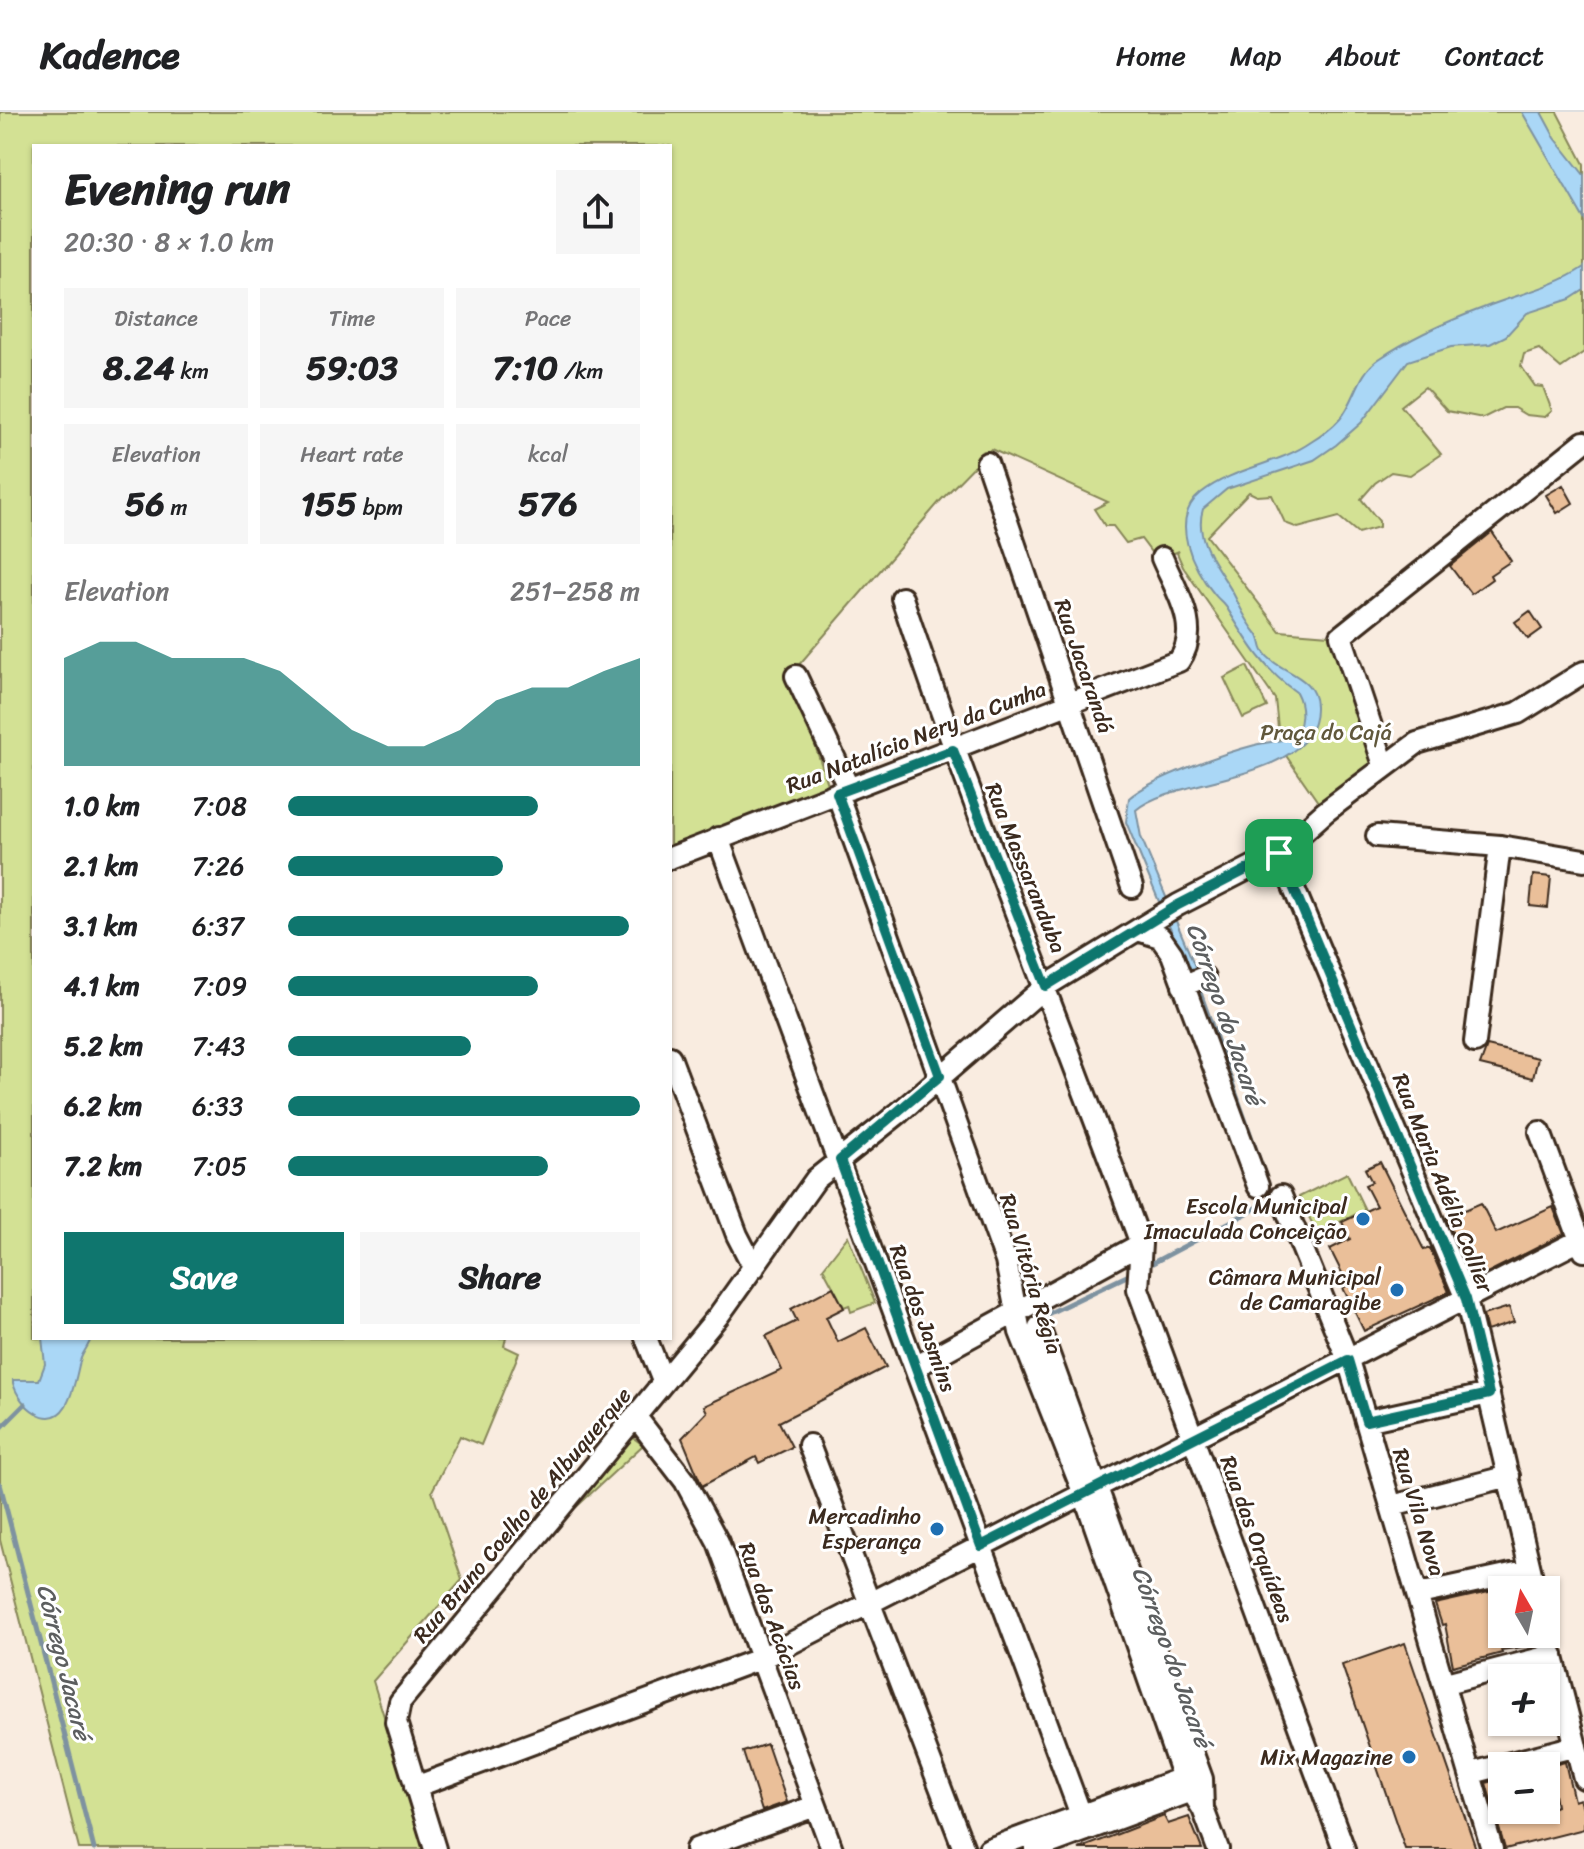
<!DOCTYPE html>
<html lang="en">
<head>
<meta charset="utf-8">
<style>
  :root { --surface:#fff; --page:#f6f6f6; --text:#202124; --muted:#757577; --line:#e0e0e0; --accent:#0f766e }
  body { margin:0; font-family:Sriracha,sans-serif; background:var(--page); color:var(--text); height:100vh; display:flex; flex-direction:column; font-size:30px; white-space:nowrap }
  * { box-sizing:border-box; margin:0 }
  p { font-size:26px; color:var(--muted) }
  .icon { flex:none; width:44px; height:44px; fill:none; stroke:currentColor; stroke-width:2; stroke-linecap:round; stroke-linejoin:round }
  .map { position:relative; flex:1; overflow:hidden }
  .details { position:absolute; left:32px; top:32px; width:640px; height:1196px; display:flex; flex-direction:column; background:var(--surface); border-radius:0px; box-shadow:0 2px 6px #0004 }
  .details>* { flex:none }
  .needle { width:52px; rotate:351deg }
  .tools { position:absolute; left:1488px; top:1464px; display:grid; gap:16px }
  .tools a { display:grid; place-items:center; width:72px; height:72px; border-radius:0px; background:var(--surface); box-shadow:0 2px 6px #0004; font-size:40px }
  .pin { position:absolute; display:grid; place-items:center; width:68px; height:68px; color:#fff; margin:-34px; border-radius:16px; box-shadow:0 4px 12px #0006 }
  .round { display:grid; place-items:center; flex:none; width:84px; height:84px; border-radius:0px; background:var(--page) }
  .summary { display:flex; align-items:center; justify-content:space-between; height:136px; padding:0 32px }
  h1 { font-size:44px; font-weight:700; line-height:60px }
  .figures { display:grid; grid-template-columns:repeat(3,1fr); gap:12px; height:136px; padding:8px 32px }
  .figures div { display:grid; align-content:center; border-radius:0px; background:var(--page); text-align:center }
  .figures b { font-size:34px; font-weight:700 }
  .figures small { font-size:22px; font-weight:400 }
  .figures p { font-size:22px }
  .chart { height:224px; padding:16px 32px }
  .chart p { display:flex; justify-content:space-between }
  .chart svg { width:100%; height:144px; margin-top:8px; fill:var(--accent); opacity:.7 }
  .primary-button { display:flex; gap:16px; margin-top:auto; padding:16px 32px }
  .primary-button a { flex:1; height:92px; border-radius:0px; background:var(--accent); color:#fff; font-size:32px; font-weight:700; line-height:92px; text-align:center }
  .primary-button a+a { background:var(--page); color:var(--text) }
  ul { padding:0 32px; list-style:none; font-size:26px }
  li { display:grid; grid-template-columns:128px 96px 1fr; align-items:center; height:60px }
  li i { height:20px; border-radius:10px; background:var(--accent) }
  header { display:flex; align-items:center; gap:48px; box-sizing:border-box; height:112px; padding:0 40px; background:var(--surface); border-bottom:2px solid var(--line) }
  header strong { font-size:38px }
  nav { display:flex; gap:44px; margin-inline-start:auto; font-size:28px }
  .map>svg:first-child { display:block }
</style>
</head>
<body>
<header>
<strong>Kadence</strong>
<nav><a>Home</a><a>Map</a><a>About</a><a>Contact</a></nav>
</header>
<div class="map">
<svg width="1584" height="1737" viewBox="0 0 1584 1737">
  <rect width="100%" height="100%" fill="#f9ece0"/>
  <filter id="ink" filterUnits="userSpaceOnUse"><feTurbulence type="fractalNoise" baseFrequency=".0125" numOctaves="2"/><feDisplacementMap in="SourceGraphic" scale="16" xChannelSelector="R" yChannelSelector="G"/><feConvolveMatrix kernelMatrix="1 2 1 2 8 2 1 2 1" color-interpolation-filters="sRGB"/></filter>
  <g filter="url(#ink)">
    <!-- green -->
    <path fill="#d3e194" stroke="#878659" stroke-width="2" d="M0 0H1557L1584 52V240L1561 256 1539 237 1524 242 1521 254 1535 274 1543 275 1552 299 1545 305 1526 303 1514 296H1503L1483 306 1447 299 1425 275 1401 294 1441 342 1410 363 1391 360 1375 371 1361 387 1379 409V415L1358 421 1339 405 1298 416 1285 411 1272 383 1257 384 1249 380 1207 424 1280 519 1341 524 1384 653 1325 700 1280 635 1275 587 1183 455 1177 441 1179 439 1162 446 1154 444 1141 427 1126 431 1113 414H1105L1094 397 1108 390 991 337 941 388 791 562 833 687 670 752V34H34V1226H506L504 1234 519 1241 481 1333 460 1324 432 1379 462 1468 373 1569 425 1737H79L0 1428Z
      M1247 554 1267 595 1243 606 1224 566Z
      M1347 1061 1365 1098 1317 1121 1299 1085Z
      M848 1124 875 1191 851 1200 849 1193 844 1195 823 1156Z
      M632 1325 643 1333 557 1413 626 1327Z"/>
    <!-- water -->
    <path fill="#aad7f6" stroke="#7e92a0" stroke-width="2" d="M1522 0H1541L1555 26 1584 63V107Z
      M1584 155V178L1570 187 1527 201 1506 224 1490 232 1451 235 1408 249 1361 311 1336 333 1314 348 1227 377 1203 397C1193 428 1219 456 1233 481 1242 498 1244 506 1257 522 1261 527 1260 534 1263 539 1277 561 1315 561 1316 594 1319 671 1178 662 1136 698L1141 725 1196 857 1189 862 1126 710 1129 686C1152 666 1224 641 1255 633 1265 630 1282 630 1291 625 1305 616 1303 593 1296 580 1264 558 1247 529 1227 496 1224 491 1219 488 1215 483 1193 457 1168 407 1201 381 1234 355 1278 353 1311 330 1321 324 1332 316 1340 307 1356 288 1357 262 1379 247 1410 226 1448 209 1483 196 1517 182 1553 176 1584 155Z
      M42 1226H91C89 1234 82 1241 80 1249 75 1267 69 1320 36 1301 25 1295 16 1282 13 1271V1268H39L45 1252Z"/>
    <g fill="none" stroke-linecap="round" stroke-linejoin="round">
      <!-- stream -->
      <path stroke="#7e92a0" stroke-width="5" d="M1145 1155 1270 1089 1268 1072 1197 872
        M1037 1207 1133 1161
        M0 1317 25 1292
        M0 1372 94 1737"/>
    </g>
    <!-- building -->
    <path fill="#eabf99" stroke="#3b2a1e" stroke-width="2" d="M1563 373 1573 391 1557 401 1546 383Z
      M1492 420 1511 449 1490 463 1492 467 1471 482 1450 454Z
      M1530 499 1542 517 1528 527 1515 510Z
      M1533 763 1551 765 1548 796 1530 794Z
      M1487 934 1538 946 1533 966 1480 953Z
      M1380 1050 1424 1138 1430 1136 1449 1180 1364 1219 1343 1176 1348 1173 1330 1137 1350 1127 1342 1110 1376 1094 1365 1073 1372 1070 1365 1057Z
      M1481 1091 1496 1121 1553 1095 1564 1122 1473 1168 1446 1106Z
      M833 1175 844 1196 826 1205 838 1230 866 1216 886 1255 779 1310 792 1335 759 1351 756 1345 702 1374 682 1326 707 1300 704 1294 782 1258 766 1224 797 1209 791 1197Z
      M1509 1195 1514 1210 1487 1219 1483 1203Z
      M1502 1477V1522H1534L1536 1533 1501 1538 1502 1541 1453 1554 1445 1512 1442 1513 1435 1492Z
      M1405 1531 1476 1737H1405L1342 1553Z
      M767 1632 787 1690 762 1699 743 1640Z
      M1565 1650 1574 1689 1580 1687 1584 1699V1717L1505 1737 1486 1671 1502 1667V1698H1513L1515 1706 1546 1698 1556 1694 1549 1654Z
      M1164 1704 1168 1712 1189 1705 1202 1737H1079Z"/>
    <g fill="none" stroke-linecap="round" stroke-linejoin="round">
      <defs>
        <path id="minor" d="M987 351 1132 775
          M902 486C975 704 1062 916 1141 1132L1138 1177 1344 1737
          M796 564 849 677
          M1384 653 1341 524 1584 330
          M837 681 1006 1149 1020 1220 1084 1382 1183 1666 1203 1697 1218 1737
          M1377 724 1500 734 1584 748
          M718 726 1081 1703
          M1279 741 1466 1187 1535 1478
          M670 746 1179 549C1202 516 1176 479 1162 446
          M1138 818 1160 825 1172 842 1258 1074
          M1183 874 1204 865
          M1475 930 1500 734
          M670 945 737 1123 754 1156
          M1540 1020 1584 1139
          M1281 1084 1348 1248 1492 1737
          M1039 1215 1202 1667 1203 1697
          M646 1226 663 1269
          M915 1255 1141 1132
          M636 1305 685 1369 718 1430 832 1737
          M1366 1309 1489 1282
          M809 1333 964 1737
          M1392 1394 1509 1364
          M1419 1482 1530 1458
          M1546 1518 1584 1666
          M1446 1571 1553 1543
          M1472 1661 1576 1634
          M415 1675 762 1546 1584 1126
          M435 1737 396 1610 400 1590 719 1203 816 1067 900 1000 1046 874 1178 793 1279 741 1325 700 1417 631 1518 601 1584 560
          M696 1737 815 1694
          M989 1737 1183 1666 1197 1667
          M1035 1737 1189 1680 1199 1670"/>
      </defs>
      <!-- minor casing -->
      <use href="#minor" stroke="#3b2a1e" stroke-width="26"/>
      <!-- minor -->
      <use href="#minor" stroke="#fff" stroke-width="20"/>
    </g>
  </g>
  <g fill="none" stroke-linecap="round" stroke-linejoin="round" filter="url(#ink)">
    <defs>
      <path id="route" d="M953 638 1046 874 1178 793 1279 741 1466 1187 1489 1282 1366 1309 1348 1248 981 1434 840 1048 940 964 837 681Z"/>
    </defs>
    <!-- route casing -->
    <use href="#route" stroke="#fff" stroke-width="16"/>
    <!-- route -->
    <use href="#route" stroke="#0f766e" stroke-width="10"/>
  </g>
  <!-- markers -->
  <g fill="#1f6fb2" stroke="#fff" stroke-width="3">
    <circle cx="1363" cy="1107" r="8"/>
    <circle cx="1397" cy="1178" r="8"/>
    <circle cx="937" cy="1417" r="8"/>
    <circle cx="1409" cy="1645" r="8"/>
  </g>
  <g text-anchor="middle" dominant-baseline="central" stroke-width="6" stroke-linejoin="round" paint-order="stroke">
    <!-- street labels -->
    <g font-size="22" fill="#3b2a1e" stroke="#fff">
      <text transform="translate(1084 554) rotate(71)">Rua Jacarandá</text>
      <text transform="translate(916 625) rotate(-21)">Rua Natalício Nery da Cunha</text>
      <text transform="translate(1026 756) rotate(68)">Rua Massaranduba</text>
      <text transform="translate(1443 1071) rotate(68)">Rua Maria Adélia Collier</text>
      <text transform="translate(1031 1162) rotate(73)">Rua Vitória Régia</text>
      <text transform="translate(923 1206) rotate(70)">Rua dos Jasmins</text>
      <text transform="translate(1419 1400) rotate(73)">Rua Vila Nova</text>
      <text transform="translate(522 1403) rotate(-50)">Rua Bruno Coelho de Albuquerque</text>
      <text transform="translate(1257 1427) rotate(70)">Rua das Orquídeas</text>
      <text transform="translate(772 1504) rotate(70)">Rua das Acácias</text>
    </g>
    <!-- park labels -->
    <g font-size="22" fill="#61583c" stroke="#fff">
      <text x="1326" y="620">Praça do Cajá</text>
    </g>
    <!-- poi labels -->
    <g font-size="22" fill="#3b2a1e" stroke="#fff" text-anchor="end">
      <text x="1347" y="1094">Escola Municipal<tspan x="1347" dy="25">Imaculada Conceição</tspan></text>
      <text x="1381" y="1165">Câmara Municipal<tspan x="1381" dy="25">de Camaragibe</tspan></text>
      <text x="921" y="1404">Mercadinho<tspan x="921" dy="25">Esperança</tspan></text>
      <text x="1393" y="1645">Mix Magazine</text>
    </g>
    <!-- water labels -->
    <g font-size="24" font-style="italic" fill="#5c5e5f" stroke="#fff">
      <text transform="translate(1225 902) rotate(71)">Córrego do Jacaré</text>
      <text transform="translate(1172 1545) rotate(70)">Córrego do Jacaré</text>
      <text transform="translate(64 1550) rotate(76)">Córrego Jacaré</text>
    </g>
  </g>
</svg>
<div class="tools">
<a><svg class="needle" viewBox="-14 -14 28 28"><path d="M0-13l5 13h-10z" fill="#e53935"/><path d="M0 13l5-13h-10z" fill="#757577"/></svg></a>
<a>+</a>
<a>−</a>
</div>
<div class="pin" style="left:1279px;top:741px;background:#1e9e55"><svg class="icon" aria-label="arrive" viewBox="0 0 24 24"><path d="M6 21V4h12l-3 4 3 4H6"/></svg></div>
<section class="details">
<div class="summary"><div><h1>Evening run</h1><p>20:30 · 8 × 1.0 km</p></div><a class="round"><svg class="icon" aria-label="share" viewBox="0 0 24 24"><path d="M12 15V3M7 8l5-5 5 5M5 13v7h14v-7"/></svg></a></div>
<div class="figures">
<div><p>Distance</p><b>8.24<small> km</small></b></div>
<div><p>Time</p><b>59:03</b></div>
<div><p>Pace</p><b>7:10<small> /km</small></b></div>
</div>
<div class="figures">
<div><p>Elevation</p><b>56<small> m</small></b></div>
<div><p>Heart rate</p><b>155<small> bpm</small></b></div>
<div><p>kcal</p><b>576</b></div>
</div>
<div class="chart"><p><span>Elevation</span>251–258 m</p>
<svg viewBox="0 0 160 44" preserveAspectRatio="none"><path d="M0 44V11L10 6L20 6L30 11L40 11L50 11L60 15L70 24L80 33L90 38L100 38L110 33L120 24L130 20L140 20L150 15L160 11V44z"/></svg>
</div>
<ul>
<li><b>1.0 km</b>7:08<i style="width:71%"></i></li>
<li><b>2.1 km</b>7:26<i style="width:61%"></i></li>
<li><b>3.1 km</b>6:37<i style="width:97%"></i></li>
<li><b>4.1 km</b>7:09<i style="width:71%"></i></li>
<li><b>5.2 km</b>7:43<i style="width:52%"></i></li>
<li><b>6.2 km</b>6:33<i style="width:100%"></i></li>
<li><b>7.2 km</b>7:05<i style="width:74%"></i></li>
</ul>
<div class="primary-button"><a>Save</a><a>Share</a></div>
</section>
</div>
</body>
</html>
